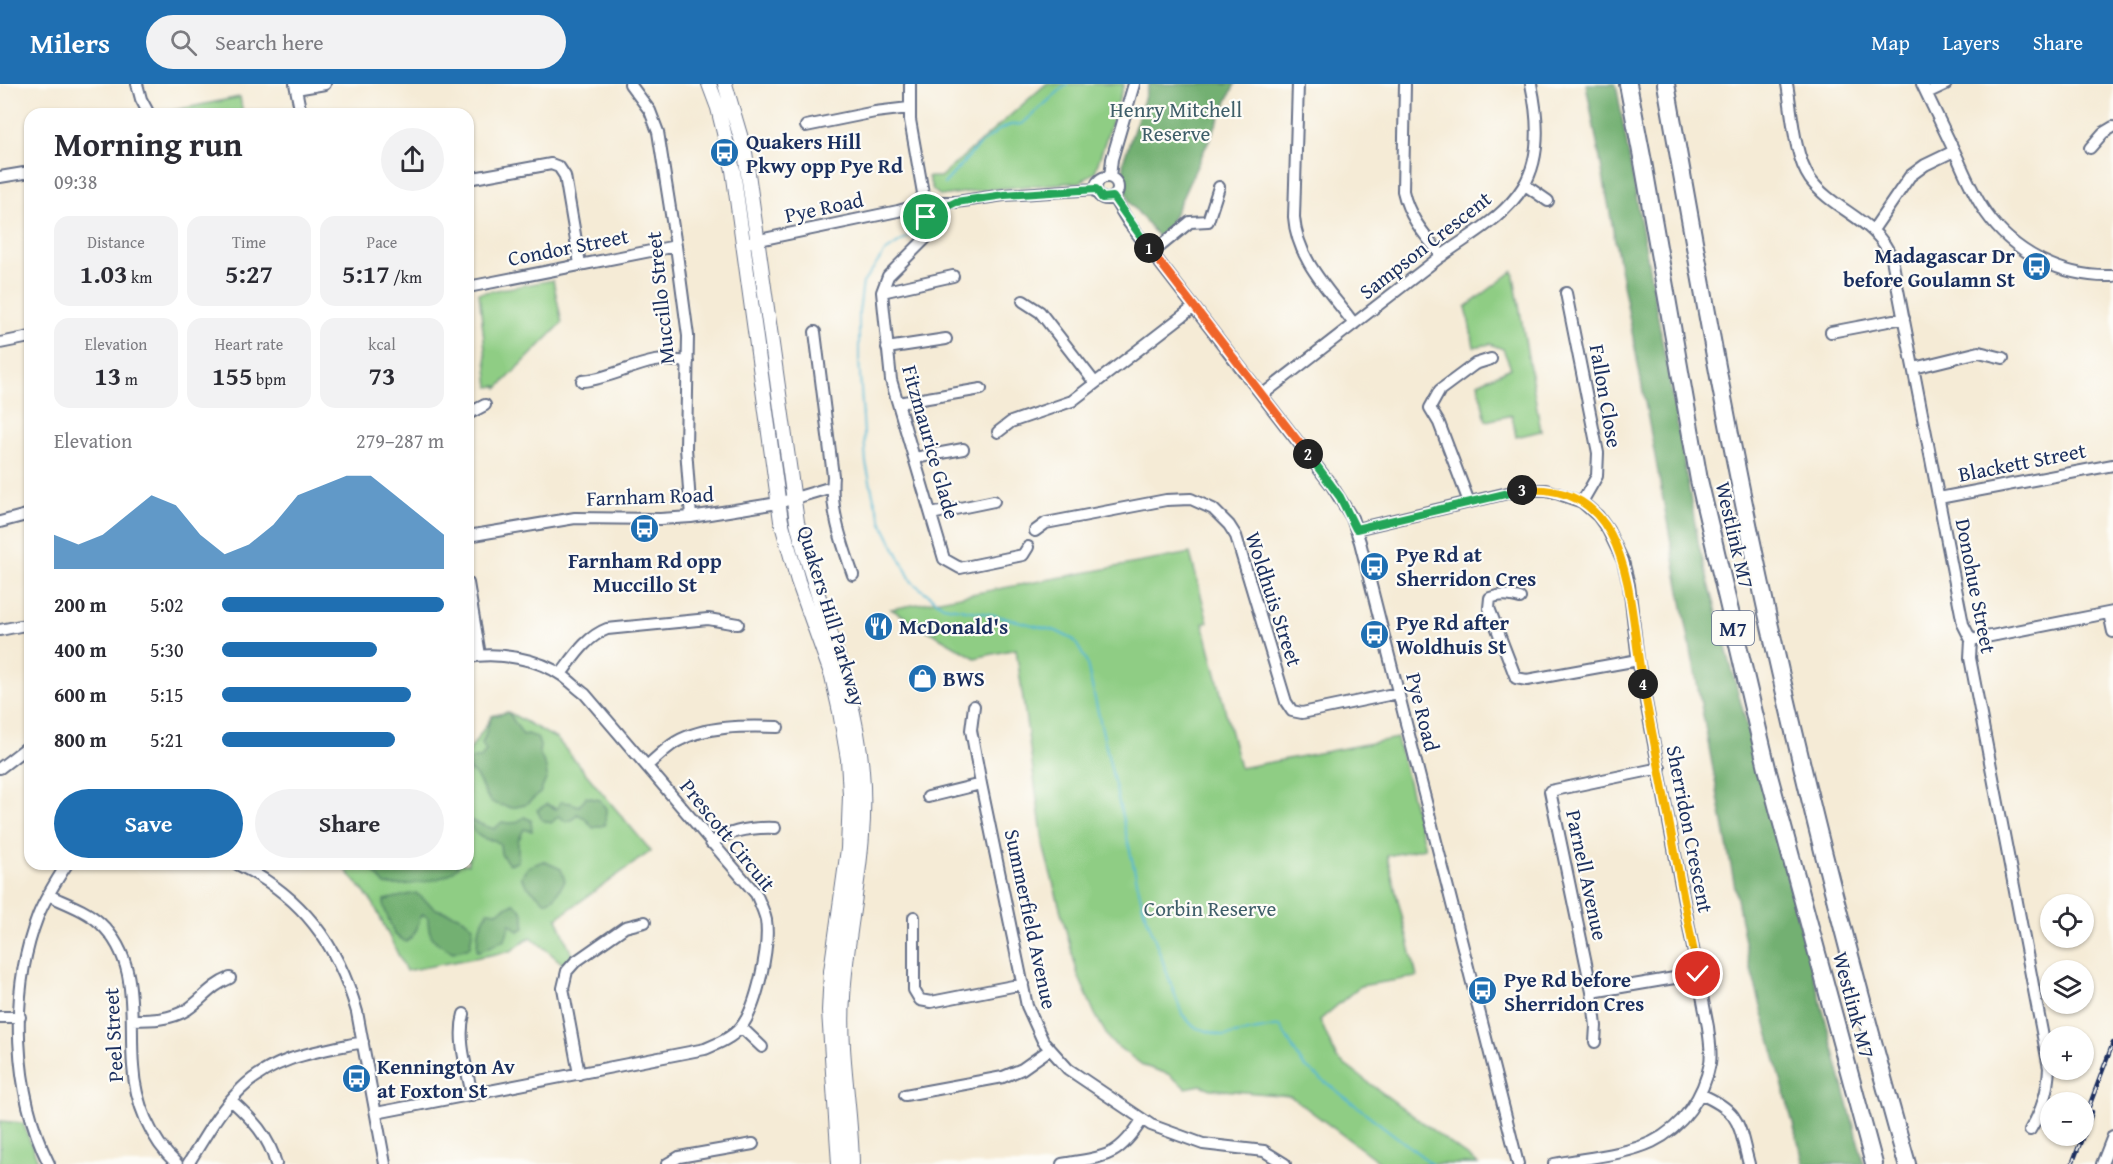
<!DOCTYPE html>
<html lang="en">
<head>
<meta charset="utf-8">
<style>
  :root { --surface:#fff; --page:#f2f2f3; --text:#2b2b33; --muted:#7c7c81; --accent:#1f6fb2 }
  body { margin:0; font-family:"Gentium Book Plus",serif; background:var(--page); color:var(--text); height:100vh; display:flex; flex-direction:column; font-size:22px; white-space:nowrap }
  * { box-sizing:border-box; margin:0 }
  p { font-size:20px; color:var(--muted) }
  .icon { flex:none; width:33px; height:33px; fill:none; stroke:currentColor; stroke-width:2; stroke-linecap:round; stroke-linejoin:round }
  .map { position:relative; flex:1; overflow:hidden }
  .details { position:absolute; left:24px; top:24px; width:450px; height:762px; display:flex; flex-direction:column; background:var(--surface); border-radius:18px; box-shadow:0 2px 4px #0004 }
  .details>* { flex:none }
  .buttons { position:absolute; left:2040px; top:810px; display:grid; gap:12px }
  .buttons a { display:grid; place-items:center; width:54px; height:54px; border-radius:50%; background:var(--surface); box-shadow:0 2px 4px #0004; font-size:30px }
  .pin { position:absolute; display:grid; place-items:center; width:51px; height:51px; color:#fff; margin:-26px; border:3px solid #fff; border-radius:50%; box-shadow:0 2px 6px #0007 }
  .km { position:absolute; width:30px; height:30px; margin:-15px; border-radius:50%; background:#222; color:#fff; font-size:16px; line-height:30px; text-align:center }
  .round { display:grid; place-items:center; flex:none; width:63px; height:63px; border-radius:32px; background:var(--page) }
  .summary { display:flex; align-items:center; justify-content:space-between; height:102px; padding:0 30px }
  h1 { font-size:33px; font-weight:600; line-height:45px }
  .figures { display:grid; grid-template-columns:repeat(3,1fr); gap:9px; height:102px; padding:6px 30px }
  .figures div { display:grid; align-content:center; border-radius:15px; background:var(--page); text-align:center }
  .figures b { font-size:26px; font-weight:600 }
  .figures small { font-size:16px; font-weight:400 }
  .figures p { font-size:16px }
  .chart { height:168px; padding:12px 30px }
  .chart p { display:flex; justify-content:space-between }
  .chart svg { width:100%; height:108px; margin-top:6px; fill:var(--accent); opacity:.7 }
  .action { display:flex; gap:12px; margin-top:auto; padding:12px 30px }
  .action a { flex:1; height:69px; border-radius:36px; background:var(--accent); color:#fff; font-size:24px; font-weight:600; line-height:69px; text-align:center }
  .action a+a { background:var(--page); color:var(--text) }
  ul { padding:0 30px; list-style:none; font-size:20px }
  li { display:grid; grid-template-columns:96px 72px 1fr; align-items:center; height:45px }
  li i { height:15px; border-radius:8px; background:var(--accent) }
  header { display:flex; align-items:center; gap:36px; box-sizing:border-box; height:84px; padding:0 30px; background:var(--accent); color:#fff }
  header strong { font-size:28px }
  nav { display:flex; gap:33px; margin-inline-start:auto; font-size:21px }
  .search { width:420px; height:54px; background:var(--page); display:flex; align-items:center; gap:15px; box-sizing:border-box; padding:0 21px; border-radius:33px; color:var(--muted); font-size:22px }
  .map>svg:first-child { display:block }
</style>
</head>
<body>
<header>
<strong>Milers</strong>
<div class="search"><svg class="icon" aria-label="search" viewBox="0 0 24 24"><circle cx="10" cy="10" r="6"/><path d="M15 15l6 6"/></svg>Search here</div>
<nav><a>Map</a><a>Layers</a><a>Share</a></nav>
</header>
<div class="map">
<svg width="2113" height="1080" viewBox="0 0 2113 1080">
  <rect width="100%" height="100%" fill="#fdfcf7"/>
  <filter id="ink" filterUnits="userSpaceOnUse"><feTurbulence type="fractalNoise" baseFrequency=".0167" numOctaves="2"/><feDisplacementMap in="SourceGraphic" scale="12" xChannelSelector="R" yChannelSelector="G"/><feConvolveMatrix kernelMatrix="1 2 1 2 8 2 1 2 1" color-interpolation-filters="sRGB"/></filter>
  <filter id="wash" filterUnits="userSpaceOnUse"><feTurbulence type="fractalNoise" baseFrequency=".008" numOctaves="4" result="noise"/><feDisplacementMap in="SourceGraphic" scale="24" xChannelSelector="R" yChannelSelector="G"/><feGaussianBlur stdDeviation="1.35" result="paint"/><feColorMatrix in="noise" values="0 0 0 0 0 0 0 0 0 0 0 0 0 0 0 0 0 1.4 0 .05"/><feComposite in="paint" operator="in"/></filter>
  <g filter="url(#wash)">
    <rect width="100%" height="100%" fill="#f5ebd6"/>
    <!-- green -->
    <path fill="#8fcd84" stroke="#557e71" stroke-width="1.5" d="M1046 0H1124L1095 88 1080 98 981 106 941 112 933 106 928 93H940Z
      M240 13 243 30H159L161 29Z
      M1513 187 1541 347 1516 353 1512 331 1486 337 1478 299 1511 284 1503 265 1490 260 1474 263 1466 223Z
      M553 196 562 239 498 304 497 302 489 303 479 209Z
      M1190 469 1208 538 1203 539 1240 684 1397 654 1425 764 1387 772 1417 893 1360 902 1320 936 1337 975 1478 1080H1382L1290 1012 1211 1005 1201 1001 1186 1004 1168 990 1144 982 1110 957 1095 930 1078 891 1044 765 1016 565 975 574 891 525Z
      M508 628 557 655 651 767 557 834 572 871 563 880 531 853 511 867 406 887 373 819 341 780H468V669L492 632Z
      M0 1037 23 1039 39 1080H0Z"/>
    <!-- forest -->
    <path fill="#73b072" stroke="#477068" stroke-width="1.5" d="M1149 0H1235L1162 157 1130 119 1126 106 1123 78Z
      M1586 0H1616L1699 462 1864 1080H1804L1748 874Z
      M508 628 523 651 527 650 537 653 540 662 539 668 546 684 547 693 540 709 525 721 511 724C505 720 498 723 492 718 481 709 482 693 469 686L468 678 474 674H481L486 667 482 659C487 650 487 641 492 632Z
      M586 713 600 716 606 725 605 741 593 744 585 734 577 730 574 735 566 738 559 732 551 739 542 736 537 726 547 720 556 725 561 718 571 719 579 722Z
      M524 733 531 736 532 747 524 745 518 757V778L509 780 501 770 500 760 494 756C482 757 471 748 469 736L494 745 502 738C512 740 516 740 524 733Z
      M543 777 561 785 565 797 554 814 546 818 527 802 521 793 528 783Z
      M367 780H459C452 798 403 802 385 801Z
      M416 809 436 825 459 832 473 842 470 863 453 868C436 859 428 856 428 834L423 830C414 842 422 845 406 858L394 850 384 823V816Z
      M514 819C524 827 525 833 524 844L518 847 510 840 505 856C494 859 488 866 477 867L478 847 488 827 497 828Z"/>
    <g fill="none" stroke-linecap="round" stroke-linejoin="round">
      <!-- stream -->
      <path stroke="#55b8d4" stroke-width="2" d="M944 100 978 62 999 46 1010 41 1022 40 1067 0
        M915 148 885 168 863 199 859 227V276L866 379 873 411 882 439 912 498 943 522 994 531 1056 547 1074 556 1086 576 1143 823 1182 930 1194 943 1224 952 1280 942 1303 981 1432 1080"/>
    </g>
  </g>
  <g filter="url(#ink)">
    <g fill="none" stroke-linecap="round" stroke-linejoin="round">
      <defs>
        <path id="minor" d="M137 0 141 15 149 30
          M295 0 301 30
          M630 0 650 27 658 48 676 162 688 252 686 364 691 433
          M910 0V36L923 109 920 119
          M1298 0 1294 133C1297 176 1330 207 1354 240
          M1405 0 1403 107C1409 134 1425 151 1442 172
          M1787 0C1792 28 1794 72 1810 95 1833 127 1878 136 1892 175L1963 540 1971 556 1970 574 2049 984C2048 1006 2042 1027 2030 1046
          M1922 0C1934 25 1946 50 1958 75 1966 93 1974 112 1986 129 2014 169 2063 194 2113 192
          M296 5 325 0
          M1927 9 1946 0
          M806 42 875 28 909 24
          M2090 64 2103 49 2113 43
          M1096 104a11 11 0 1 1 22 0a11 11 0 1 1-22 0Z
          M0 93 30 88
          M1110 93 1112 75 1134 0
          M468 95 551 80 559 83 565 92 580 180
          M1525 101 1548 117
          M1113 113 1129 139 1332 402 1352 434 1360 458 1518 1080
          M919 124a8 8 0 1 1 16 0a8 8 0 1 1-16 0Z
          M933 118H956L1004 111 1096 105
          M923 132 928 140 927 153 888 192 882 208 891 296 944 475 960 484 1023 471 1028 463
          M1873 146 1910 92 1925 81 1954 67
          M750 158 898 127 919 121
          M1152 169 1190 138 1208 137 1219 103
          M468 203 676 162
          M882 208 953 192
          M1566 209 1598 369 1597 392 1582 418
          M1023 217 1040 228 1095 299
          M815 248 833 392C830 427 842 459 853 491
          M1831 248 1904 234
          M0 259 30 253
          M887 264 946 255
          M1914 284 1979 268 2003 274
          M582 297C608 295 629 282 655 277 666 275 677 277 688 278
          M1262 311C1322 265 1381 219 1440 173 1468 152 1504 134 1523 103 1542 73 1538 32 1531 0
          M898 319 981 305
          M468 330 485 321
          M998 348 1011 338 1072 317 1194 223
          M915 374 963 365
          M1939 414 2113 381
          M1469 418 1439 339 1430 324 1440 306 1475 280 1491 275
          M931 430 994 417
          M0 438 30 430
          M1356 445 1516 407 1531 406H1547L1582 418 1598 432 1608 446 1623 477 1629 501 1638 576 1708 943C1709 954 1712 968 1710 979 1704 1012 1683 1043 1652 1058 1624 1071 1584 1074 1554 1080
          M1035 447 1046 439 1166 416 1191 415 1213 425 1229 441 1236 452 1286 618 1292 627 1302 629 1398 609
          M468 452 575 434 660 435 691 433 778 419 832 403
          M468 499 480 571
          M1520 514C1509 511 1501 510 1490 514L1489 524 1516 594 1527 596 1638 576
          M2109 529 2113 548
          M0 546 30 540
          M1971 556 2113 528
          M561 590C574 573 586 553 607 545L708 535 738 540
          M974 622 971 646 981 700 1027 922 1043 957 1068 985 1151 1041 1203 1060 1264 1067 1285 1080
          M647 682C656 674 666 664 676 658 705 641 746 642 778 643
          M0 684 30 661
          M928 713 981 700
          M711 759C731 746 752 743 775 744
          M237 780C301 811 338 860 357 928L385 1080
          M48 811C65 819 86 826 100 839 141 877 129 933 133 982 135 1018 150 1055 177 1080
          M914 833V906L920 916 931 918 1023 900
          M1592 908 1698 890
          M464 930C457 956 467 985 472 1011
          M0 933H20
          M132 936C151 936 171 936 188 925 204 914 210 902 230 894
          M741 943 762 963
          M1595 958 1596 942 1592 908 1550 707 1660 684
          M579 990 563 904 567 887 575 878 625 843 645 838
          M1700 1010C1742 1028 1738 1040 1749 1080
          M905 1011 1003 993 1022 985 1049 966
          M231 1016C252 1035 269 1052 276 1080
          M376 1029 705 965C717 960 732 954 741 943 757 923 770 862 766 836 764 827 760 819 756 810L585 610C577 604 570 597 563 592 538 574 498 568 468 573
          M49 1080C13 1008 9 907 38 832 45 814 56 797 67 780
          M188 1080C204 1055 219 1026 241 1005 274 972 320 967 363 958
          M667 1080 679 1073 753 1060
          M1062 1080C1105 1072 1117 1075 1142 1036
          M2102 1080 2113 1052"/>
        <path id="major" d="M709 0 718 24 733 86 781 437 798 497 832 592 840 628 848 675 850 711 848 765 831 887 829 927 839 1080
          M725 0 745 68 797 438C817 522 855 600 862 687 869 764 847 837 843 913 839 969 851 1024 852 1080"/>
        <path id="highway" d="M1628 0 1643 78 1699 396 1768 688 1874 1080
          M1666 0C1695 164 1724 329 1759 492 1801 690 1852 886 1907 1080"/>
      </defs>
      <!-- minor casing -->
      <use href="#minor" stroke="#677188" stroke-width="14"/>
      <!-- major casing -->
      <use href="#major" stroke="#677188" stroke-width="16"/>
      <!-- highway casing -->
      <use href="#highway" stroke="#677188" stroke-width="20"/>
      <!-- minor -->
      <use href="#minor" stroke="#fff" stroke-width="10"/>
      <!-- major -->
      <use href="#major" stroke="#fff" stroke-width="14"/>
      <!-- highway -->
      <use href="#highway" stroke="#fff" stroke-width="16"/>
      <defs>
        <path id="rail" d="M2084 1036 2113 959
          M2084 1051 2092 1028
          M2072 1080 2083 1052"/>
      </defs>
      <!-- rail casing -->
      <use href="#rail" stroke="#1b2f5e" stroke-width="4.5"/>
      <!-- rail -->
      <use href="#rail" stroke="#fdfcf7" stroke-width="2" stroke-dasharray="7" stroke-linecap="butt"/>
    </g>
  </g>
  <g fill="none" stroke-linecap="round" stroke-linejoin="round" filter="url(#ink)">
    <defs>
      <path id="split-1" d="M926 133 956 118 1004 111 1096 105 1102 114 1113 113 1149 164"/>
      <path id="split-2" d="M1149 164 1308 370"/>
      <path id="split-3" d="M1308 370 1340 413 1356 445 1522 406"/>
      <path id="split-4" d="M1522 406C1637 397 1627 523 1643 600"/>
      <path id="split-5" d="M1643 600 1698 890"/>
    </defs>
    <!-- split-1 casing -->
    <use href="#split-1" stroke="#fff" stroke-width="12"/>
    <!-- split-2 casing -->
    <use href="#split-2" stroke="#fff" stroke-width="12"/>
    <!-- split-3 casing -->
    <use href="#split-3" stroke="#fff" stroke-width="12"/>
    <!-- split-4 casing -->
    <use href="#split-4" stroke="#fff" stroke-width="12"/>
    <!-- split-5 casing -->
    <use href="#split-5" stroke="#fff" stroke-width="12"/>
    <!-- split-1 -->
    <use href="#split-1" stroke="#22a559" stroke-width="8"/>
    <!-- split-2 -->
    <use href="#split-2" stroke="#f0652b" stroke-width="8"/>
    <!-- split-3 -->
    <use href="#split-3" stroke="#22a559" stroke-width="8"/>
    <!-- split-4 -->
    <use href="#split-4" stroke="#f5b400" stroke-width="8"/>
    <!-- split-5 -->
    <use href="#split-5" stroke="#f5b400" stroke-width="8"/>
  </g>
  <!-- icons -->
  <defs>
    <symbol id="bus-disc" viewBox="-11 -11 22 22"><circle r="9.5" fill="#1f6fb2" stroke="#fdfcf7"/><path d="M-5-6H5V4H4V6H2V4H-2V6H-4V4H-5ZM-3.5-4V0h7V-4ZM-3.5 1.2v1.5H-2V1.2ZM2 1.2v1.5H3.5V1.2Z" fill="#fff"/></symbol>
    <symbol id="restaurant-disc" viewBox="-11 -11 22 22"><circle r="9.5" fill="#1f6fb2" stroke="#fdfcf7"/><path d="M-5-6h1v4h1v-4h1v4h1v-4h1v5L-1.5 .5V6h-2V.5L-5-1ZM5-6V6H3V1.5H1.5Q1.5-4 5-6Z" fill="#fff"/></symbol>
    <symbol id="shop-disc" viewBox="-11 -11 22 22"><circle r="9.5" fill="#1f6fb2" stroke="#fdfcf7"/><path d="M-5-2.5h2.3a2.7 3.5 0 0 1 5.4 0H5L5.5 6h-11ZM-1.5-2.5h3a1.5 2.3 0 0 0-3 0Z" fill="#fff"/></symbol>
  </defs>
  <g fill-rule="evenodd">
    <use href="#bus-disc" x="708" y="52" width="33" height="33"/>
    <use href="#bus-disc" x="2020" y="166" width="33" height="33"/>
    <use href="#bus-disc" x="628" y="428" width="33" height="33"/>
    <use href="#bus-disc" x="1358" y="466" width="33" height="33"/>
    <use href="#restaurant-disc" x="862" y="526" width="33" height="33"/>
    <use href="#bus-disc" x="1358" y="534" width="33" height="33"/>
    <use href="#shop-disc" x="906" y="578" width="33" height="33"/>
    <use href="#bus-disc" x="1466" y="890" width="33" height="33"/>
    <use href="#bus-disc" x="340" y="978" width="33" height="33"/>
  </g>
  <g text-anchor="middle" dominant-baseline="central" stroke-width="4.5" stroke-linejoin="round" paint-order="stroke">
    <!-- shield labels -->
    <rect fill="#fdfcf7" stroke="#5f6c8c" stroke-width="1.5" x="1712" y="527" width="42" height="34" rx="4.5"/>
    <g font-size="20" font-weight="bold" fill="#1b2f5e">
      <text x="1733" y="544">M7</text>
    </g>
    <!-- park labels -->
    <g font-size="21" fill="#3e5e69" stroke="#fdfcf7">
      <text x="1176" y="25">Henry Mitchell<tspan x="1176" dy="24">Reserve</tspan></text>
      <text x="1210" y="824">Corbin Reserve</text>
    </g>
    <!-- poi labels -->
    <g font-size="21" font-weight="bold" fill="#1b2f5e" stroke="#fdfcf7" text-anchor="start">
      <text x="746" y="57">Quakers Hill<tspan x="746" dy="24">Pkwy opp Pye Rd</tspan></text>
      <text x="2015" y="171" text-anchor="end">Madagascar Dr<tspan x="2015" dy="24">before Goulamn St</tspan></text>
      <text x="1396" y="470">Pye Rd at<tspan x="1396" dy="24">Sherridon Cres</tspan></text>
      <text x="645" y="476" text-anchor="middle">Farnham Rd opp<tspan x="645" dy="24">Muccillo St</tspan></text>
      <text x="1396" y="538">Pye Rd after<tspan x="1396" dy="24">Woldhuis St</tspan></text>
      <text x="899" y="542">McDonald's</text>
      <text x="943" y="594">BWS</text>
      <text x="1504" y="895">Pye Rd before<tspan x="1504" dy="24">Sherridon Cres</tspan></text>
      <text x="377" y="982">Kennington Av<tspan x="377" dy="24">at Foxton St</tspan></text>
    </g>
    <!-- street labels -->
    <g font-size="21" fill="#1b2f5e" stroke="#fdfcf7">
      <text transform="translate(824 123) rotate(-12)">Pye Road</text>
      <text transform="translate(1425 161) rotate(-38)">Sampson Crescent</text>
      <text transform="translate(568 163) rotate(-11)">Condor Street</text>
      <text transform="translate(660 214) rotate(-96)">Muccillo Street</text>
      <text transform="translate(1606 312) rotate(80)">Fallon Close</text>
      <text transform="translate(931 358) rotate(74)">Fitzmaurice Glade</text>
      <text transform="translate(2022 378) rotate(-11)">Blackett Street</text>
      <text transform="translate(650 412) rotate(-2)">Farnham Road</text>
      <text transform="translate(1735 451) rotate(77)">Westlink M7</text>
      <text transform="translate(1976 502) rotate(79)">Donohue Street</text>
      <text transform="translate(1274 515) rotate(72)">Woldhuis Street</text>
      <text transform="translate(832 532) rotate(73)">Quakers Hill Parkway</text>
      <text transform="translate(1423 628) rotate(76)">Pye Road</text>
      <text transform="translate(1690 745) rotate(79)">Sherridon Crescent</text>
      <text transform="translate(728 751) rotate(51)">Prescott Circuit</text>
      <text transform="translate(1587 791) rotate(78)">Parnell Avenue</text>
      <text transform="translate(1031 835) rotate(78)">Summerfield Avenue</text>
      <text transform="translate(1854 921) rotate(75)">Westlink M7</text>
      <text transform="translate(113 951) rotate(-93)">Peel Street</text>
    </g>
  </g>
</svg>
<div class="buttons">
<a><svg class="icon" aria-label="locate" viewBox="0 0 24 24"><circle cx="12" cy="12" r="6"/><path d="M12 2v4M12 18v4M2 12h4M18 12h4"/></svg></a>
<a><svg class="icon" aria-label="layers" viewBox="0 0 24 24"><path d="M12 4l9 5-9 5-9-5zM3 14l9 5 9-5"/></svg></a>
<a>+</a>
<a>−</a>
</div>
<div class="pin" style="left:926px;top:133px;background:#1e9e55"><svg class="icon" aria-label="arrive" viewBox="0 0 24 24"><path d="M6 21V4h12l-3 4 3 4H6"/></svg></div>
<div class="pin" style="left:1698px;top:890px;background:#d93025"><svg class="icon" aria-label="check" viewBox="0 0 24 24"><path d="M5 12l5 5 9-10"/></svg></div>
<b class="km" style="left:1149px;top:164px">1</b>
<b class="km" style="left:1308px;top:370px">2</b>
<b class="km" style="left:1522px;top:406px">3</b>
<b class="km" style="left:1643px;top:600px">4</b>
<section class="details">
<div class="summary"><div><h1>Morning run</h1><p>09:38</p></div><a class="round"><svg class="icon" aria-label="share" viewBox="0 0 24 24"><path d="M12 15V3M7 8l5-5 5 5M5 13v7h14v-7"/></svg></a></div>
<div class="figures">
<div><p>Distance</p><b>1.03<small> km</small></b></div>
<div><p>Time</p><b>5:27</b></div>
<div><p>Pace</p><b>5:17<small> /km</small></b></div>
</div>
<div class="figures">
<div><p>Elevation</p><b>13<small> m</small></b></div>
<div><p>Heart rate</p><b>155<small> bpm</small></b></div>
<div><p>kcal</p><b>73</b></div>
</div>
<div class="chart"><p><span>Elevation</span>279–287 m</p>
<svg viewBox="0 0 160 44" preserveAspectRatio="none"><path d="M0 44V30L10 34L20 30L30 22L40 14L50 18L60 30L70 38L80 34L90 26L100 14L110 10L120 6L130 6L140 14L150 22L160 30V44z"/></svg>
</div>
<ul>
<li><b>200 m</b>5:02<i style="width:100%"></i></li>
<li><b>400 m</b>5:30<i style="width:70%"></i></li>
<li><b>600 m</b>5:15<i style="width:85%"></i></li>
<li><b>800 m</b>5:21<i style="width:78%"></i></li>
</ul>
<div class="action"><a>Save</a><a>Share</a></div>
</section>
</div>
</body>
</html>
